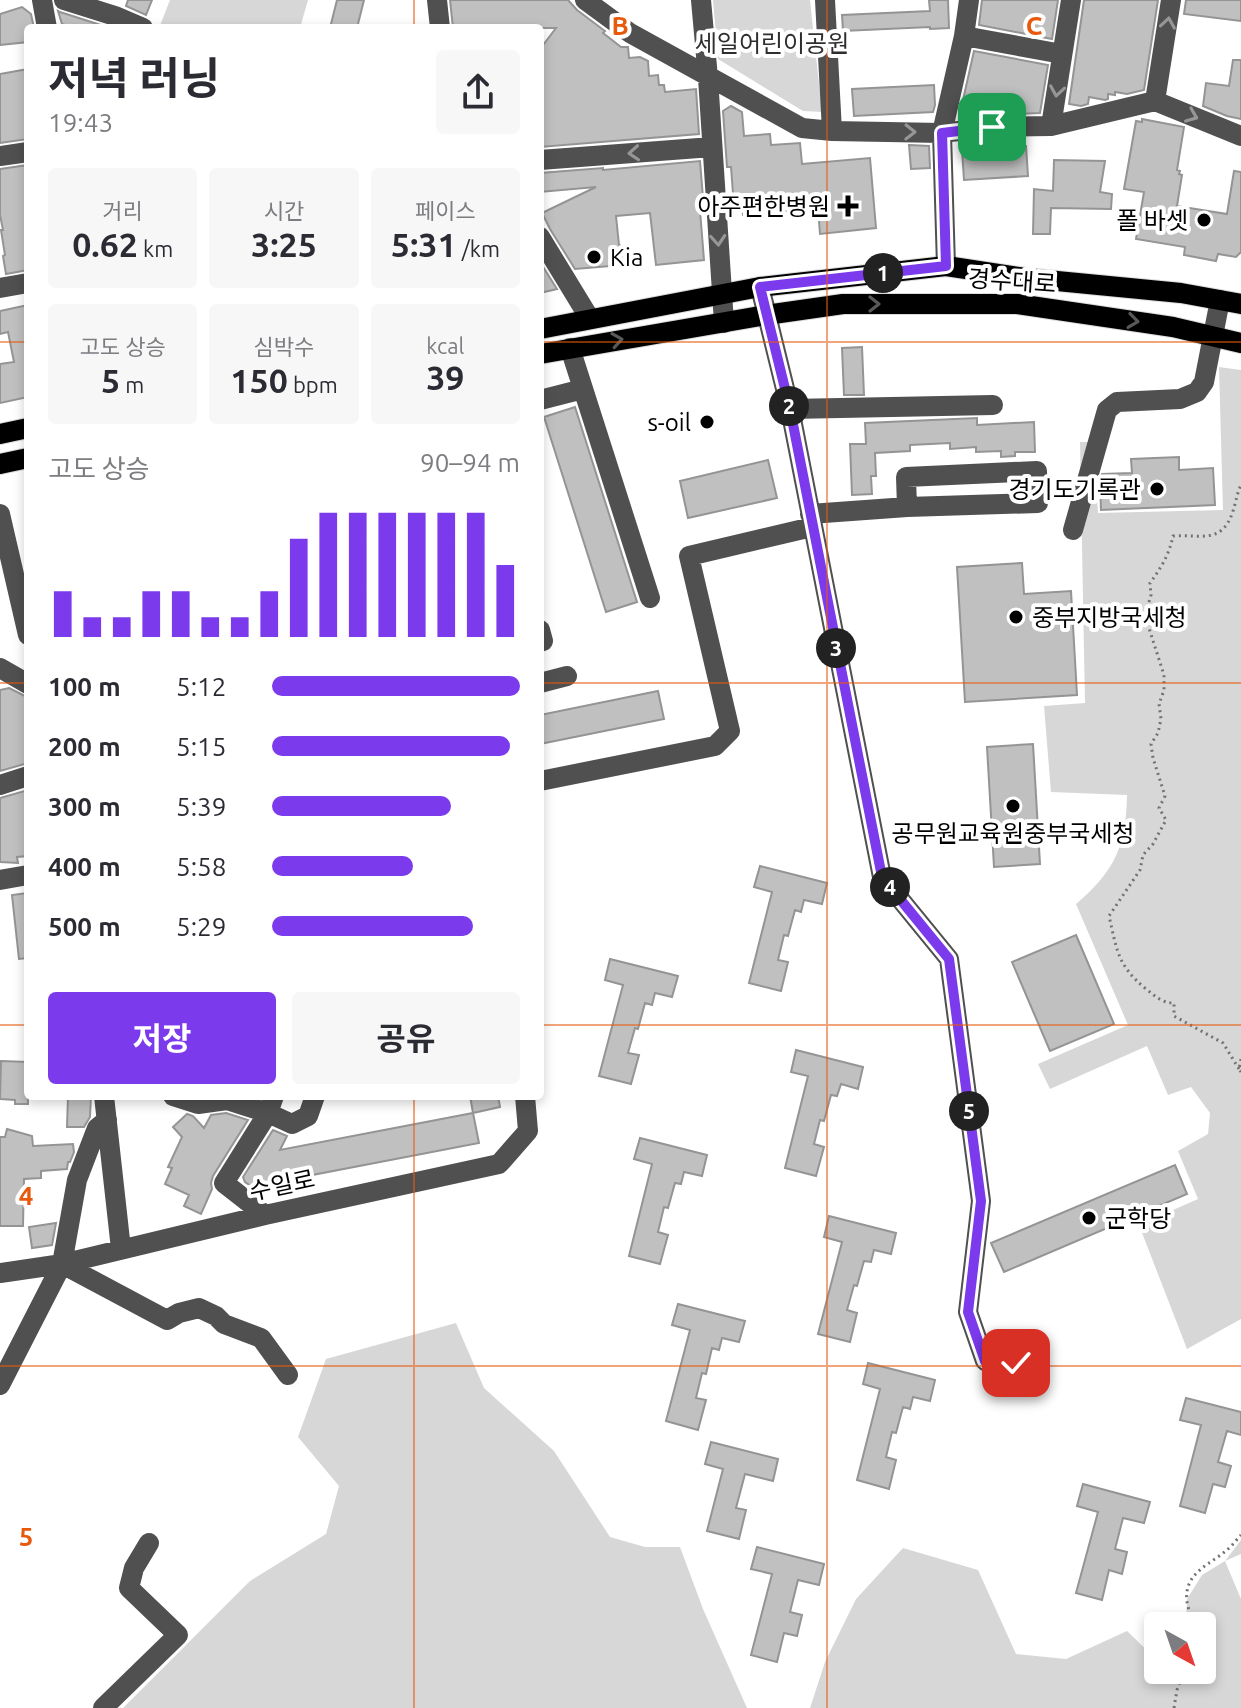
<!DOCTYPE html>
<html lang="ko">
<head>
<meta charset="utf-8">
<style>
  :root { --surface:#fff; --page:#f7f7f7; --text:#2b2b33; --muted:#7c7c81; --accent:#7c3aed }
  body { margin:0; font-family:Ubuntu,"Noto Sans KR",sans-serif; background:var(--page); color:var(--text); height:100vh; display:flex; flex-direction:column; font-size:30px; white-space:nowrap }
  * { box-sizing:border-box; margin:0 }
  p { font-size:26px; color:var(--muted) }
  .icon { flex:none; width:44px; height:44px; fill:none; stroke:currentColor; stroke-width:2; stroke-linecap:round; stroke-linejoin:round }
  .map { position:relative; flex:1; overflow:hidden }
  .drawer { position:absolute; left:24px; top:24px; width:520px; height:1076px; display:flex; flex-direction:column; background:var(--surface); border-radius:8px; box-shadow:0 4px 12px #0003 }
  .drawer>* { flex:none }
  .needle { width:52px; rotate:140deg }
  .fabs { position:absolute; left:1144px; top:1612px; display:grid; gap:16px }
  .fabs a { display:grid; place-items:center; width:72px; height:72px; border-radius:8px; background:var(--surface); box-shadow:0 4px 12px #0003; font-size:40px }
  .pin { position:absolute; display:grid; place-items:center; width:68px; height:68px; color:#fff; margin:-34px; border-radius:16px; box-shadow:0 4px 12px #0006 }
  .km { position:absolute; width:40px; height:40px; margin:-20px; border-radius:50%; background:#222; color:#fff; font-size:22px; line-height:40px; text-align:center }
  .round { display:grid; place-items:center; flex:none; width:84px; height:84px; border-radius:8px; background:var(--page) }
  .summary { display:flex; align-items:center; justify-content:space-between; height:136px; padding:0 24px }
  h1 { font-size:44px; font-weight:700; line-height:60px }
  .stats { display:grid; grid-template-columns:repeat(3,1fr); gap:12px; height:136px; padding:8px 24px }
  .stats div { display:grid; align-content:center; border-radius:8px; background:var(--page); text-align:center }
  .stats b { font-size:34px; font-weight:700 }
  .stats small { font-size:22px; font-weight:400 }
  .stats p { font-size:22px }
  .chart { height:224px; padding:16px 24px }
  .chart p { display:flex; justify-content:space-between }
  .chart svg { width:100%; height:144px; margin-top:8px; stroke:var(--accent); stroke-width:6 }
  .cta { display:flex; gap:16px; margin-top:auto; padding:16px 24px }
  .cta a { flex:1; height:92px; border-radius:8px; background:var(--accent); color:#fff; font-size:32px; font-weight:700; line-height:92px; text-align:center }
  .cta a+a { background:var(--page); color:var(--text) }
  ul { padding:0 24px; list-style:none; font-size:26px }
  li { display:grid; grid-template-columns:128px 96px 1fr; align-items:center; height:60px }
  li i { height:20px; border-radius:10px; background:var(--accent) }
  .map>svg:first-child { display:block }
</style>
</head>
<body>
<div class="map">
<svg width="1241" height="1708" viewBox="0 0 1241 1708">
  <rect width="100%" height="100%" fill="#fff"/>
  <!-- green -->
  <path fill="#d7d7d7" d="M170 0H308L300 28H159Z
    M713 0H810L822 112 803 111 718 59Z
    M1219 367 1241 370V1319L1187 1349 1139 1225 1198 1199 1178 1151 1208 1134 1210 1113 1191 1087 1168 1095 1147 1046 1050 1089 1038 1064 1128 1025 1076 904C1115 871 1126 846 1127 795L1051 792 1044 706 1085 703 1080 442H1093L1098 513 1223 510Z
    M456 1323 484 1388 554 1451 610 1537 645 1547H680L703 1609 747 1708H123L250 1581 326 1534 339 1486 298 1437 326 1359Z
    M1241 1540V1554L1225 1561 1241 1599V1708H810L825 1662 856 1599 903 1548 978 1570 1016 1654 1066 1659 1127 1631 1158 1661V1670H1202V1626H1186L1187 1599 1202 1575 1225 1561Z"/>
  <!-- building -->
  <path fill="#c0c0c0" stroke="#949494" stroke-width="2" d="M128 0H152L146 15 126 6Z
    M337 0H364L357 28H330Z
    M450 0H568L577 10 605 31 603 33 621 47H628L629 58 640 57 648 61 649 76 658 75 659 85H664L665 92 696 89 699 134 540 147V49L556 28H453Z
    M929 0H948L949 28 930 29V27L843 31 842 15 930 11Z
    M982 0H1058L1052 39 979 25Z
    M1084 0H1158L1144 90 1127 94 1115 92V95L1108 94V99L1105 100 1089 97 1088 104 1081 106 1069 104Z
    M1186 0H1241V21L1184 14Z
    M22 7 31 14 34 28H28V42L0 45V14Z
    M58 11 60 12 110 28H70L62 24Z
    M974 51 1048 65 1040 113 1013 114 983 109 982 115 963 117 960 114 961 109Z
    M1233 60H1241V119L1227 116 1203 106 1206 83 1229 86Z
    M28 69V139L0 143V74Z
    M934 85 935 105 933 112 854 116 852 89Z
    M731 106 742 112 744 136 770 134 771 145 800 143 802 164 870 158 876 228 820 234 818 208 743 215 742 207H734L731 167H727L723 111Z
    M1142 119 1184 127 1177 170 1180 171 1179 174 1182 175 1177 206 1227 214 1234 171 1241 172V252L1236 257 1218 254 1216 261 1184 255 1185 247 1136 239 1144 192 1124 189 1136 121 1142 122Z
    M909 145 929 146 930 168 911 169Z
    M1026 146 1028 176 964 180 962 150Z
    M1054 160 1105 161 1100 192 1112 194 1111 209 1051 208 1050 234H1033L1034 189 1053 191Z
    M700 161 703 198H699L704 260 656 265 650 213 616 216 619 245 621 246 622 265 575 269 550 229 542 213 596 187 540 192V173L603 168V170Z
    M28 165V270L6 274 3 256 5 255 1 230H3L0 215V169Z
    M540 262 557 289 540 293Z
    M28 305V397L0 403V364L14 362 8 332 0 334V311Z
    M862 347 864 395H844L842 348Z
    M575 407 637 602 606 612 544 417Z
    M977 418V425L1034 422 1035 452H1015V456L1001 457V451L976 452V447L950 449V443L910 445V451L875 453 876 476H871L872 494 852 495 850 444H866L865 423Z
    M1179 457V470L1213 468 1215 505 1101 510 1100 483 1102 474 1132 473 1131 459Z
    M768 460 777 498 688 518 680 481Z
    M1022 563 1024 594 1071 591 1077 695 965 702 957 567Z
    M9 688 25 696 28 711V763L0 771V690Z
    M658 691 664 719 540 744V715Z
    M1033 744 1040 864 994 867 987 747Z
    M28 790V856L17 857 18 863 0 862V798Z
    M760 866 827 883 822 904 804 900 801 912 795 910 788 936 784 935 778 960 788 962 781 991 749 983 772 892 754 887Z
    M28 893V958L19 959 12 895Z
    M1076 935 1114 1024 1050 1051 1012 962Z
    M610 959 678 976 672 997 655 993 652 1005 645 1003 638 1029 635 1028 628 1053 639 1055 631 1084 599 1076 623 985 605 980Z
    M796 1050 863 1067 858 1089 841 1084 837 1096 831 1095 824 1121 820 1120 814 1144 824 1147 816 1176 785 1168 808 1076 791 1072Z
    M1 1061 28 1062V1104H15V1100L0 1099Z
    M68 1096H91L90 1117 84 1127H67Z
    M470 1096H498L500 1107 473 1113Z
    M226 1113 248 1120 213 1176 211 1183 212 1189 201 1214 184 1206 189 1195 165 1184 172 1168 168 1167 182 1137 173 1127 187 1114 193 1116 204 1128 211 1115Z
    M473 1113 479 1143 297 1178 288 1196 258 1181 254 1188 245 1182 243 1177 273 1130 287 1136 280 1150Z
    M7 1129 32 1136 33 1146 73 1144 74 1152 70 1162H68L67 1169 41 1171V1178L24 1179 23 1226H0V1137H5Z
    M640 1138 707 1155 702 1176 684 1172 681 1184 675 1183 668 1208 664 1207 658 1232 668 1235 660 1264 629 1256 652 1164 634 1159Z
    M1175 1165 1187 1194 1004 1272 991 1243Z
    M829 1216 896 1233 891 1254 874 1250 871 1262 864 1261 857 1286 854 1285 847 1310 857 1313 850 1342 818 1334 842 1242 824 1237Z
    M56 1223 52 1245 32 1248 29 1227Z
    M678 1304 745 1321 739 1342 722 1338 719 1350 712 1348 706 1374 702 1373 696 1398 706 1400 698 1430 666 1421 690 1330 672 1325Z
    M868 1363 935 1380 930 1401 913 1397 910 1409 903 1407 896 1433 892 1432 886 1457 896 1460 889 1489 857 1480 880 1389 863 1384Z
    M1186 1398 1241 1412V1435L1227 1431 1218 1462 1231 1466 1225 1487 1213 1484 1205 1513 1180 1506 1201 1425 1180 1420Z
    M711 1442 778 1459 773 1481 745 1474 736 1508 746 1510 739 1539 707 1531 723 1469 705 1464Z
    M1083 1484 1150 1502 1144 1523 1123 1518 1115 1549 1127 1552 1122 1574 1109 1570 1102 1600 1076 1593 1098 1512 1077 1506Z
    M757 1547 824 1564 819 1585 798 1580 790 1612 802 1615 797 1636 784 1633 777 1662 751 1655 772 1574 751 1569Z"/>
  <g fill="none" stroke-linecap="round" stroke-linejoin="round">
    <defs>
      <path id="major" d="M540 329 760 287 946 266 1026 278 1181 293 1241 304
        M540 354 766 315 843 304H1017L1173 327 1241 343
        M0 434 28 428
        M0 464 28 458"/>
    </defs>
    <!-- major casing -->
    <use href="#major" stroke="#dbdbdb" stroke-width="22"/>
    <!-- path -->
    <path stroke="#727272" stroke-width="3" stroke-dasharray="2 4" stroke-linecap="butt" d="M1241 1059 1239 1069 1241 1072
      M1239 1069 1223 1043 1174 1016V1003C1162 1003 1155 996 1146 989 1117 965 1117 950 1109 916L1140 870 1143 855 1153 844 1166 820 1159 808 1165 796 1153 758 1151 744 1158 733 1161 719 1159 704 1164 690V675L1147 622V609L1151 595 1150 583C1161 568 1169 555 1173 536 1201 534 1222 545 1233 511 1236 502 1237 493 1241 485
      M1195 1626C1192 1618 1188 1609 1187 1602 1183 1572 1212 1564 1228 1549 1233 1545 1237 1539 1241 1535
      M1174 1708 1177 1690 1184 1670"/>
    <!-- minor -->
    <path stroke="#505050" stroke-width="20" d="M42 0 47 28
      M64 0 115 16 143 28
      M437 0 440 28
      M585 0 630 33 802 128 832 131 942 133 992 127 1051 126 1155 101 1241 136
      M701 0 708 78 724 323
      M825 0 832 131
      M964 36 1062 54
      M1155 101 1171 0
      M1051 126 1071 0
      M0 156 28 152
      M540 160 712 147
      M540 237 590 319
      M946 266 942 133 964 36 969 0
      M760 287 790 409 882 877 949 959 981 1201 968 1312 985 1361 1002 1370 1016 1363
      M0 288 28 283
      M570 348 650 598
      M540 400 583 389
      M790 409 993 405
      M0 514 28 635
      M810 514 907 507 1038 503 1037 471 906 477 907 507
      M1073 530 1107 410 1117 402 1180 399 1197 392 1204 382 1220 300
      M540 630 543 641 540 642
      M0 668 28 684
      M540 683 567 676
      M540 781 715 746 730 731 689 556 812 527
      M0 785 28 776
      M0 880 28 875
      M104 1096 121 1249
      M173 1096 198 1104 227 1100 268 1113 292 1124 308 1116 315 1096
      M265 1215 224 1183 268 1113 274 1096
      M62 1264 167 1320 179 1313 199 1308 216 1316 224 1324 261 1338 288 1375
      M0 1273 62 1264 265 1215 499 1164 528 1131 525 1096
      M0 1385 62 1264 77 1180 97 1128 107 1120
      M103 1708 178 1635 129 1588 134 1568 149 1543"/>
    <!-- major -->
    <use href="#major" stroke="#000" stroke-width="20"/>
  </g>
  <!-- one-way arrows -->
  <defs><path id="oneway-chevron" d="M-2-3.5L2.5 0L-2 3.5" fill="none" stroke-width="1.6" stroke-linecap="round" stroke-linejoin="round" transform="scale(2)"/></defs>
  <g stroke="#969696">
    <use href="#oneway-chevron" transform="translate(1168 23) rotate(-81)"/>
    <use href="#oneway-chevron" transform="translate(1057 91) rotate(99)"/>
    <use href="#oneway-chevron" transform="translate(1192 116) rotate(22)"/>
    <use href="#oneway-chevron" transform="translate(910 132) rotate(1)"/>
    <use href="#oneway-chevron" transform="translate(634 153) rotate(176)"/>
    <use href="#oneway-chevron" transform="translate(718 240) rotate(86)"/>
  </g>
  <g stroke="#595959">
    <use href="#oneway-chevron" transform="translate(874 304)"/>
    <use href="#oneway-chevron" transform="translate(1133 321) rotate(8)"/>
    <use href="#oneway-chevron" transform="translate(617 340) rotate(-9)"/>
  </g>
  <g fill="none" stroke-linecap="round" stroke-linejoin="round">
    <defs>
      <path id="route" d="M992 127 942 133 946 266 760 287 790 409 882 877 949 959 981 1201 968 1312 985 1361 1002 1370 1016 1363"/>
    </defs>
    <!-- route casing -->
    <use href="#route" stroke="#fff" stroke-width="16"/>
    <!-- route -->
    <use href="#route" stroke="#7c3aed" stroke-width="10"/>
  </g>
  <!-- grid -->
  <path fill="none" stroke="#e8590c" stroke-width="2" stroke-opacity="0.55" d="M414 0V28M827 0V1708M0 342H28M540 342H1241M0 683H28M540 683H1241M0 1025H28M540 1025H1241M414 1096V1708M0 1366H1241"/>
  <!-- markers -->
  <g fill="#000" stroke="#fff" stroke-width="3">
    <path d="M844 194h8v8h8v8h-8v8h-8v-8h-8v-8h8z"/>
    <circle cx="1204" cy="220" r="8"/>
    <circle cx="594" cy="257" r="8"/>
    <circle cx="707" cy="422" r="8"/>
    <circle cx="1157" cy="489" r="8"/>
    <circle cx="1016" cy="617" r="8"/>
    <circle cx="1013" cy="806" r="8"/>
    <circle cx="1089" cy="1218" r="8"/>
  </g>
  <g text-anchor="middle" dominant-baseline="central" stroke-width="8" stroke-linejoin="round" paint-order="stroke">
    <!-- park labels -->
    <g font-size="24" fill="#2e2e2e" stroke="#fff">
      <text x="772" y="43">세일어린이공원</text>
    </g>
    <!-- poi labels -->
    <g font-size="24" fill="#000" stroke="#fff" text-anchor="end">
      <text x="830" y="206">아주편한병원</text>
      <text x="1188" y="220">폴 바셋</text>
      <text x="610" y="257" text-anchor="start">Kia</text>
      <text x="691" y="422">s-oil</text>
      <text x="1141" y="489">경기도기록관</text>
      <text x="1032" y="617" text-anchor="start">중부지방국세청</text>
      <text x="1013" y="833" text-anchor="middle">공무원교육원중부국세청</text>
      <text x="1105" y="1218" text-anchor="start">군학당</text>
    </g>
    <!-- street labels -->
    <g font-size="24" fill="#000" stroke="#fff">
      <text transform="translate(1012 281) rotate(4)">경수대로</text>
      <text transform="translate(282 1185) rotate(-12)">수일로</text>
    </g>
  </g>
  <g font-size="26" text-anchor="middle" font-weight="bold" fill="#e8590c" stroke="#fff" stroke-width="8" stroke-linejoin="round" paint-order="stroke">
    <text x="620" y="35">B</text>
    <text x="1034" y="35">C</text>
    <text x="26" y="1205">4</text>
    <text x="26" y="1546">5</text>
  </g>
</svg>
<div class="fabs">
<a><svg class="needle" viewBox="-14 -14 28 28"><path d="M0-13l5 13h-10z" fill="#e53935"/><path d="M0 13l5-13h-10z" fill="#7c7c81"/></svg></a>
</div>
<div class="pin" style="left:992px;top:127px;background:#1e9e55"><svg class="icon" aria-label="arrive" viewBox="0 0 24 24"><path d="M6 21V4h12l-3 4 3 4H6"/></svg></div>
<div class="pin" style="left:1016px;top:1363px;background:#d93025"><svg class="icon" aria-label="check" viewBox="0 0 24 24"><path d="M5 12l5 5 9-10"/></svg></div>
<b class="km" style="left:883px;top:273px">1</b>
<b class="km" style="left:789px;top:406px">2</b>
<b class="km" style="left:836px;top:648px">3</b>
<b class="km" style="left:890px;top:887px">4</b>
<b class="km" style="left:969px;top:1111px">5</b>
<section class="drawer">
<div class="summary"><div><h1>저녁 러닝</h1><p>19:43</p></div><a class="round"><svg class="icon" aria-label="share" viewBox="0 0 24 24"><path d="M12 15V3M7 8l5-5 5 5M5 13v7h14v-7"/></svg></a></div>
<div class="stats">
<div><p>거리</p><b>0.62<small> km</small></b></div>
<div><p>시간</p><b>3:25</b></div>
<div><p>페이스</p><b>5:31<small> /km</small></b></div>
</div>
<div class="stats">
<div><p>고도 상승</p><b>5<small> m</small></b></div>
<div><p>심박수</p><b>150<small> bpm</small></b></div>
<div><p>kcal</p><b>39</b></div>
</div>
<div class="chart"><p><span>고도 상승</span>90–94 m</p>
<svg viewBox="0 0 160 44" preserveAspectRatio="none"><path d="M5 44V30M15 44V38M25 44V38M35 44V30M45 44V30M55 44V38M65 44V38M75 44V30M85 44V14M95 44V6M105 44V6M115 44V6M125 44V6M135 44V6M145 44V6M155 44V22"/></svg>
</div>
<ul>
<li><b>100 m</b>5:12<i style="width:100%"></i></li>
<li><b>200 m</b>5:15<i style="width:96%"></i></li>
<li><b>300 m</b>5:39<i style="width:72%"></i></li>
<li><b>400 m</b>5:58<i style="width:57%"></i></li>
<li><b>500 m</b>5:29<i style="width:81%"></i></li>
</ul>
<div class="cta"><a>저장</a><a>공유</a></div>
</section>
</div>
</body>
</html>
